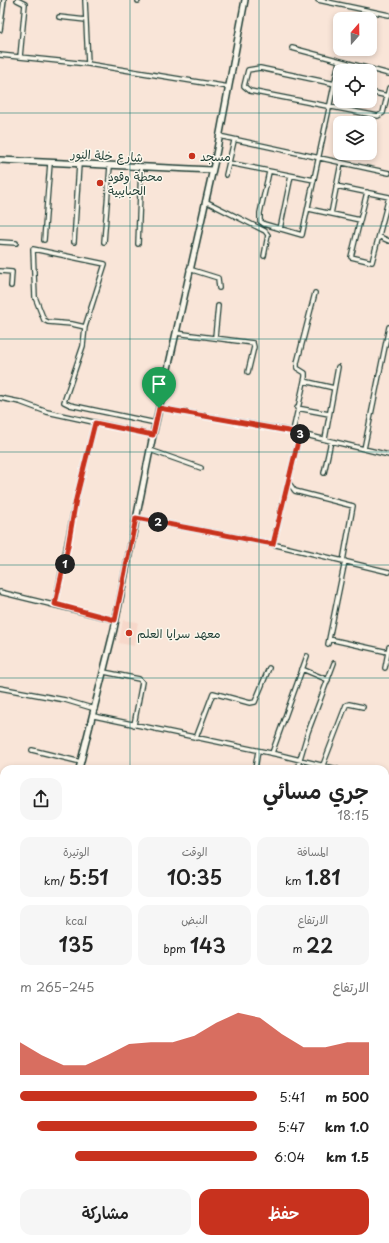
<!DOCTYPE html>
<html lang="ar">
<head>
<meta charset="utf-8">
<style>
  :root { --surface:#fff; --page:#f6f6f6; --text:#222; --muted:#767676; --accent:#c8321e }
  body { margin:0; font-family:"Playpen Sans","Playpen Sans Arabic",sans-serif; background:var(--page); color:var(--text); direction:rtl; height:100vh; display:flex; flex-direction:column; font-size:15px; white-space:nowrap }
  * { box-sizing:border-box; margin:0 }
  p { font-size:13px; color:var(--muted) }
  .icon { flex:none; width:22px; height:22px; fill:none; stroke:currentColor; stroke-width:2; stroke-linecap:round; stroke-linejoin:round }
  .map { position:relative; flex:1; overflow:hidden; direction:ltr }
  .drawer { position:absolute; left:0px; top:765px; width:389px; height:478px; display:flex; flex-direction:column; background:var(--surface); border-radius:12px 12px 0 0; box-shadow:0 2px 6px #0003; direction:rtl }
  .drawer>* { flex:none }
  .needle { width:26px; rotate:20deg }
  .buttons { position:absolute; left:333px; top:12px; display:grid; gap:8px }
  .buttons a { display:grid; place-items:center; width:44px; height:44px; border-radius:8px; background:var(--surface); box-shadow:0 2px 6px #0003; font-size:20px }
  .pin { position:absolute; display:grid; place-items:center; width:34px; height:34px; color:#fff; margin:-41px -17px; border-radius:50% 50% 50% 0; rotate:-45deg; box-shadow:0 0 4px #0007 }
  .pin .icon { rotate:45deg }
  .km { position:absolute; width:20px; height:20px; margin:-10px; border-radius:50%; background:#222; color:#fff; font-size:11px; line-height:20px; text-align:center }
  .round { display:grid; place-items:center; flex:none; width:42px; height:42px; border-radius:12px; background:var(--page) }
  .head { display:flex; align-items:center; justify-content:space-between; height:68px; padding:0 20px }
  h1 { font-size:22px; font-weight:600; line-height:30px }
  .figures { display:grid; grid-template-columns:repeat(3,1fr); gap:6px; height:68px; padding:4px 20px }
  .figures div { display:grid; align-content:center; border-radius:10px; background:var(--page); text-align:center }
  .figures b { font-size:20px; font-weight:600 }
  .figures small { font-size:11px; font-weight:400 }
  .figures p { font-size:11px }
  .chart { height:112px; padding:8px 20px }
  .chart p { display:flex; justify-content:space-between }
  .chart svg { width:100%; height:72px; margin-top:4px; fill:var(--accent); opacity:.7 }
  .action { display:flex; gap:8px; margin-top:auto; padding:8px 20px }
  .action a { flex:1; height:46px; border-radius:12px; background:var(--accent); color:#fff; font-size:16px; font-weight:600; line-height:46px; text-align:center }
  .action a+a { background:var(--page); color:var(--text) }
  ul { padding:0 20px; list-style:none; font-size:13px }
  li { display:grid; grid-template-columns:64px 48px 1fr; align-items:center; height:30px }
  li i { height:10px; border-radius:5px; background:var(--accent) }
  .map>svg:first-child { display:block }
</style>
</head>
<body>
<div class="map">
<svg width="389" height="1243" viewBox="0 0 389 1243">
  <rect width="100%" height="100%" fill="#f9e5d8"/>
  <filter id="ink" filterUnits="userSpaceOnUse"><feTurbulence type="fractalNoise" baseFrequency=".025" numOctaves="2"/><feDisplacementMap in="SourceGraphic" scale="8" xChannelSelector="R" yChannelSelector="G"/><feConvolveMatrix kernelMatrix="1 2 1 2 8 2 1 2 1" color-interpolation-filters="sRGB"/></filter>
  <g filter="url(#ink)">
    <!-- built -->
    <path fill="#f7d8ca" d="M123 620 138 622 134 646 119 643Z"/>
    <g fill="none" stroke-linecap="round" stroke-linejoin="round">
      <defs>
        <path id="street" d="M17 0 25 4 20 57
          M85 0 88 64
          M318 0 389 15
          M138 1V0
          M59 17 86 20
          M0 30 4 0
          M292 48 389 74
          M0 55 88 64 229 87
          M340 85 260 68 248 70 244 86 250 91 378 116 383 113 389 88
          M370 92 388 96
          M219 136 389 173
          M229 163 314 180
          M269 172 260 213V221L264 224 302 235 339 62
          M226 175 234 141
          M336 186 389 197 372 262 351 257 367 192
          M205 201 265 231 268 235 264 256
          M309 209 360 220
          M331 214 341 163
          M280 229 291 176
          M380 237 389 241
          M44 240 50 163
          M0 242 16 243
          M74 242 79 164
          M104 242 110 166
          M138 244 141 167
          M189 269 218 278 219 288
          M0 271 12 272 11 286
          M85 327 72 324 48 322 44 320 35 297 33 249 105 264 85 327 83 346 64 402 70 405 156 423
          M176 333 253 343 254 347 248 372
          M215 337 218 306
          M304 381 334 388
          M0 398 20 402 47 412 153 435
          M159 408 285 430 389 455
          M297 408 329 414
          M293 431 305 377V373L297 368V363L315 293
          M325 439 338 367
          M364 449 389 327
          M150 450 201 468
          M324 473 331 441
          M288 482 295 491 353 506 343 561
          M136 518 268 543 389 572
          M273 544 300 433
          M0 592 115 620
          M55 604 76 499 95 423
          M329 639 388 652
          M328 644 345 561
          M385 668 389 647
          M302 669 328 680
          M104 672 139 679 142 682 134 725
          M0 688 65 700 95 709
          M94 716 280 755 337 769
          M196 738 213 693 250 703 255 702 269 668
          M32 750 81 762
          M272 753 307 656
          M323 765 346 705 349 704 363 707
          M255 769 258 751
          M297 769 308 732 334 663
          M385 782 389 783
          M385 809 389 810
          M385 838 389 826
          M385 842 389 843
          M385 865 389 867
          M385 891 389 892
          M0 899H4
          M0 960 4 961
          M385 1005H389
          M0 1024 4 1025
          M385 1085H389
          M385 1160H389
          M260 1239 261 1243
          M67 1243V1239
          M93 1243V1239
          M142 1243 143 1239
          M219 1243V1239"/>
        <path id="secondary" d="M0 160 212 170
          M79 769 114 629 153 435 215 160 245 0
          M14 1243V1239"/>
      </defs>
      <!-- street casing -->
      <use href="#street" stroke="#1f3d34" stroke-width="6"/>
      <!-- secondary casing -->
      <use href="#secondary" stroke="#1f3d34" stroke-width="8"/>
      <!-- street -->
      <use href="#street" stroke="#fbf7ec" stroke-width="3.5"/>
      <!-- secondary -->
      <use href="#secondary" stroke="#fbf7ec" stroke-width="5"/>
    </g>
  </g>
  <g fill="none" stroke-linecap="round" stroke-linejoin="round" filter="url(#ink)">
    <defs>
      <path id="route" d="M159 408 300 433 273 544 136 518 115 620 55 604 68 546 76 499 95 423 153 435Z"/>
    </defs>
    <!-- route casing -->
    <use href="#route" stroke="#fff" stroke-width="8"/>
    <!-- route -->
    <use href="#route" stroke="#c8321e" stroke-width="5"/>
  </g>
  <!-- grid -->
  <path fill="none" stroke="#0f766e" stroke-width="1" stroke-opacity="0.55" d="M130 0V769M259 0V769M0 113H389M0 226H389M0 339H389M0 452H389M0 565H389M0 678H389M0 791H4M385 791H389M0 904H4M385 904H389M0 1017H4M385 1017H389M0 1130H4M385 1130H389M130 1239V1243M259 1239V1243"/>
  <!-- markers -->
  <g fill="#c8321e" stroke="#fbf7ec" stroke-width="1.5">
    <circle cx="192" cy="156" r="4"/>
    <circle cx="100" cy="183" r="4"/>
    <circle cx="129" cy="633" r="4"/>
  </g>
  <g text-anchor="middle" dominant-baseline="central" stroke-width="3" stroke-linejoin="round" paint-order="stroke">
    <!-- street labels -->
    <g font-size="12" fill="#1f3d34" stroke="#fbf7ec">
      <text transform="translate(107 155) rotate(3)">شارع خلة النور</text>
    </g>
    <!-- poi labels -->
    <g font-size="12" fill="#1f3d34" stroke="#fbf7ec" text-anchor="start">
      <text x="200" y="156">مسجد</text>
      <text x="108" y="176">محطة وقود<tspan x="108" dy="14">الحبايبية</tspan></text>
      <text x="137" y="633">معهد سرايا العلم</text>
    </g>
  </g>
</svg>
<div class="buttons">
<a><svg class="needle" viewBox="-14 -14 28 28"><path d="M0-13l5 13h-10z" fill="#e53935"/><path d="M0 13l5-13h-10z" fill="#767676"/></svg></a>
<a><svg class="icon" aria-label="locate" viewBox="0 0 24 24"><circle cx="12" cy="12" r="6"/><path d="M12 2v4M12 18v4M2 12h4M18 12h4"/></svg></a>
<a><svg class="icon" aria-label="layers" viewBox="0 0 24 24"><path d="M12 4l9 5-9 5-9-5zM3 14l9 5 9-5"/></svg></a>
</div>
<div class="pin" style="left:159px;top:408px;background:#1e9e55"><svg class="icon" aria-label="arrive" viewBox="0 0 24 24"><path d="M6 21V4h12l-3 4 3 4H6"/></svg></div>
<b class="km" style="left:65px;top:564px">1</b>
<b class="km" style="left:158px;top:522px">2</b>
<b class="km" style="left:300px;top:434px">3</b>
<section class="drawer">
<div class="head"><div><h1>جري مسائي</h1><p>18:15</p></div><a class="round"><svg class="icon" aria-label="share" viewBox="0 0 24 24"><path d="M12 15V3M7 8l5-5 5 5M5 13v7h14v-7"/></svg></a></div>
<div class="figures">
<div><p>المسافة</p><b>1.81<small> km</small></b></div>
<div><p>الوقت</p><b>10:35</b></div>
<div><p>الوتيرة</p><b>5:51<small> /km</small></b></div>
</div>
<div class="figures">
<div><p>الارتفاع</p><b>22<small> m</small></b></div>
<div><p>النبض</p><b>143<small> bpm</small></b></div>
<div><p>kcal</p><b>135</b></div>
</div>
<div class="chart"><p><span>الارتفاع</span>245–265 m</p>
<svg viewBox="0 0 160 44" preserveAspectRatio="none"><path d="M0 44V24L10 32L20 38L30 38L40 32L50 25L60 24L70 24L80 20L90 12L100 6L110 9L120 19L130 27L140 27L150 24L160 24V44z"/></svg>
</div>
<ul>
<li><b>500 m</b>5:41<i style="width:100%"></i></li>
<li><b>1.0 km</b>5:47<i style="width:93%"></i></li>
<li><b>1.5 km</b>6:04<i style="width:77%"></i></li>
</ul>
<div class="action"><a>حفظ</a><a>مشاركة</a></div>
</section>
</div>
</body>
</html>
